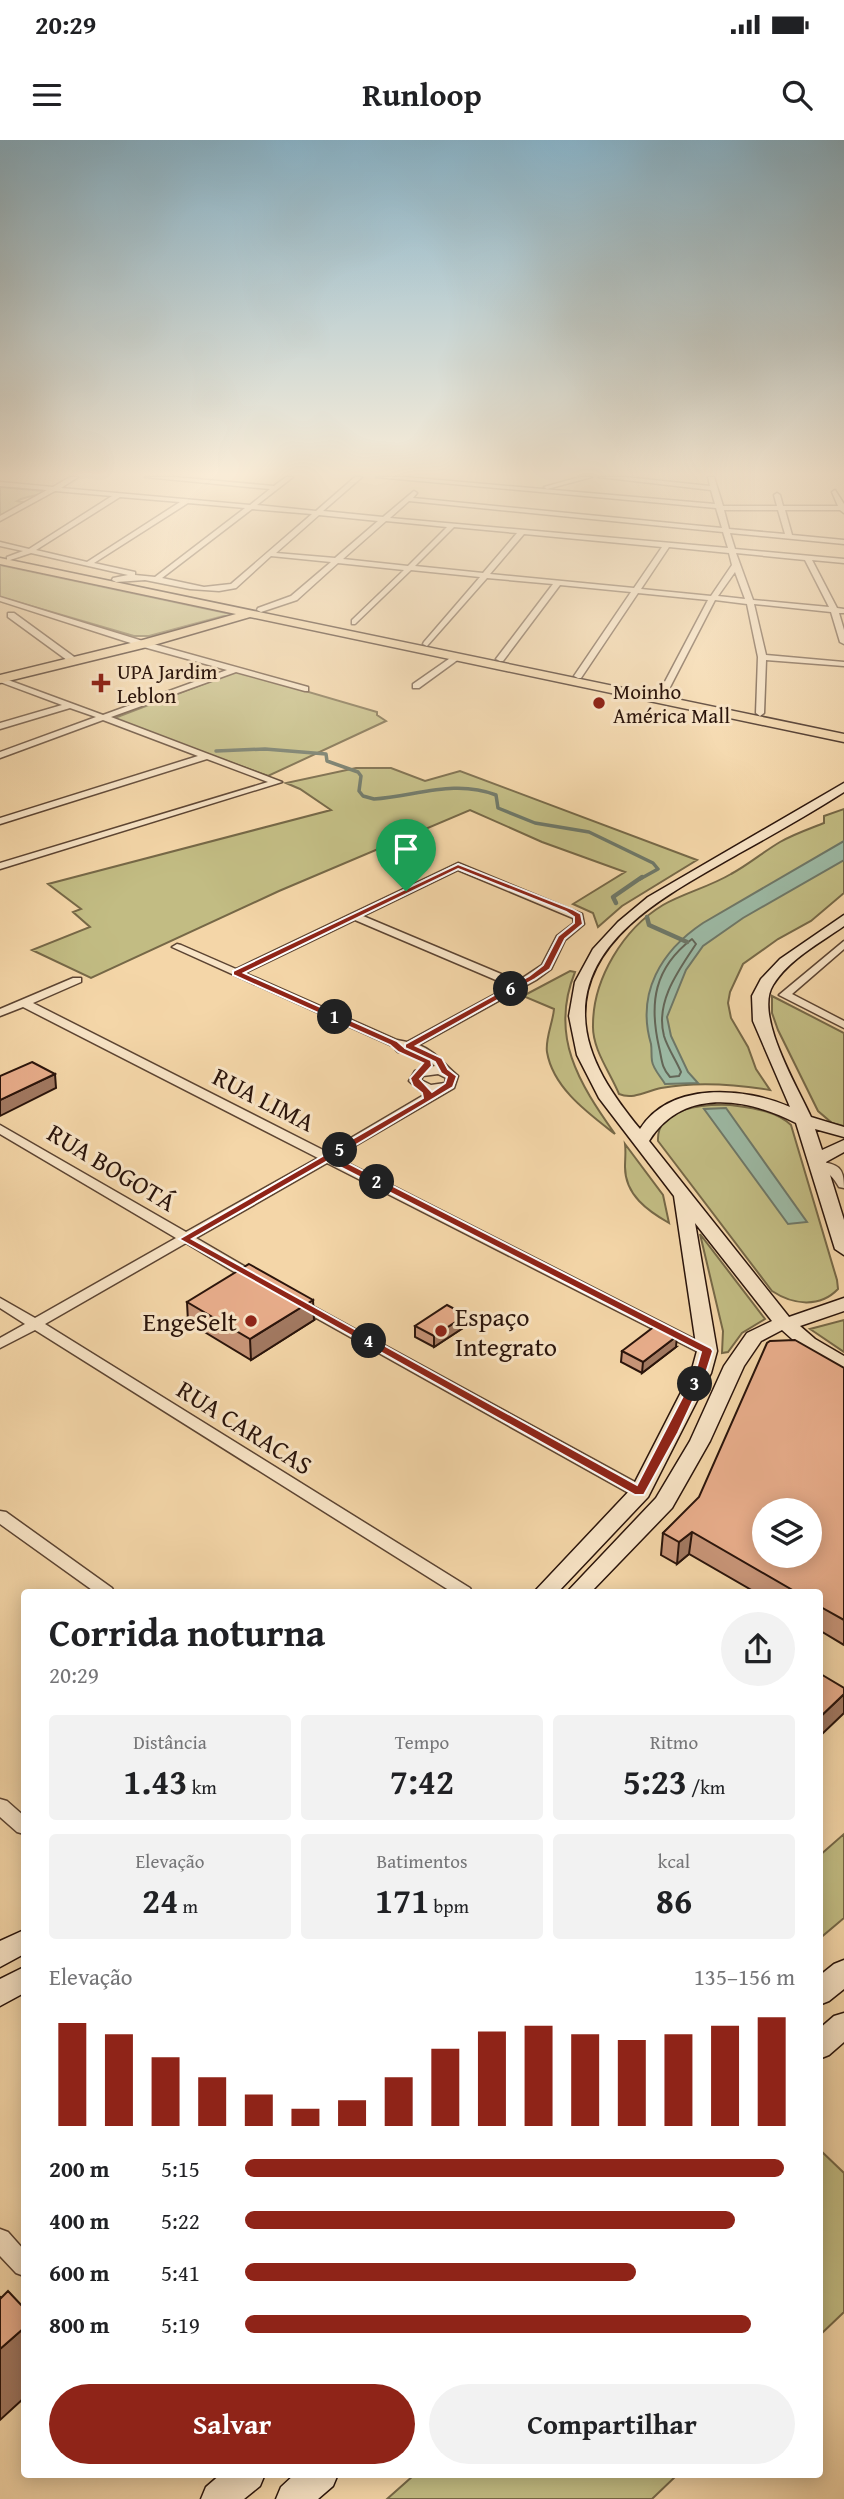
<!DOCTYPE html>
<html lang="pt">
<head>
<meta charset="utf-8">
<style>
  :root { --surface:#fff; --page:#f2f2f2; --text:#202124; --muted:#757577; --accent:#8f2418 }
  body { margin:0; font-family:"Gentium Book Plus",serif; background:var(--page); color:var(--text); height:100vh; display:flex; flex-direction:column; font-size:26px; white-space:nowrap }
  * { box-sizing:border-box; margin:0 }
  p { font-size:23px; color:var(--muted) }
  .icon { flex:none; width:38px; height:38px; fill:none; stroke:currentColor; stroke-width:2; stroke-linecap:round; stroke-linejoin:round }
  .map { position:relative; flex:1; overflow:hidden }
  .drawer { position:absolute; left:21px; top:1449px; width:802px; height:889px; display:flex; flex-direction:column; background:var(--surface); border-radius:7px; box-shadow:0 4px 18px #0003 }
  .drawer>* { flex:none }
  .fabs { position:absolute; left:752px; top:1358px; display:grid; gap:14px }
  .fabs a { display:grid; place-items:center; width:70px; height:70px; border-radius:50%; background:var(--surface); box-shadow:0 4px 18px #0003; font-size:35px }
  .pin { position:absolute; display:grid; place-items:center; width:60px; height:60px; color:#fff; margin:-72px -30px; border-radius:50% 50% 50% 0; rotate:-45deg; box-shadow:0 0 7px #0007 }
  .pin .icon { rotate:45deg }
  .km { position:absolute; width:35px; height:35px; margin:-18px; border-radius:50%; background:#222; color:#fff; font-size:19px; line-height:35px; text-align:center }
  .round { display:grid; place-items:center; flex:none; width:74px; height:74px; border-radius:37px; background:var(--page) }
  .overview { display:flex; align-items:center; justify-content:space-between; height:119px; padding:0 28px }
  h1 { font-size:38px; font-weight:600; line-height:52px }
  .stats { display:grid; grid-template-columns:repeat(3,1fr); gap:10px; height:119px; padding:7px 28px }
  .stats div { display:grid; align-content:center; border-radius:7px; background:var(--page); text-align:center }
  .stats b { font-size:35px; font-weight:600 }
  .stats small { font-size:19px; font-weight:400 }
  .stats p { font-size:19px }
  .chart { height:196px; padding:14px 28px }
  .chart p { display:flex; justify-content:space-between }
  .chart svg { width:100%; height:126px; margin-top:7px; stroke:var(--accent); stroke-width:6 }
  .primary-button { display:flex; gap:14px; margin-top:auto; padding:14px 28px }
  .primary-button a { flex:1; height:80px; border-radius:42px; background:var(--accent); color:#fff; font-size:28px; font-weight:600; line-height:80px; text-align:center }
  .primary-button a+a { background:var(--page); color:var(--text) }
  ul { padding:0 28px; list-style:none; font-size:23px }
  li { display:grid; grid-template-columns:112px 84px 1fr; align-items:center; height:52px }
  li i { height:18px; border-radius:9px; background:var(--accent) }
  .status { display:flex; justify-content:space-between; align-items:center; height:49px; padding:0 35px; background:var(--surface); direction:ltr }
  .status svg { height:19px; fill:currentColor }
  header { display:flex; justify-content:space-between; align-items:center; height:91px; padding:0 28px; background:var(--surface); font-size:32px; font-weight:600 }
  .map>svg:first-child { display:block }
</style>
</head>
<body>
<div class="status"><b>20:29</b><svg viewBox="0 0 49 12"><path d="M0 12V9h3v3zM5 12V6h3v6zM10 12V3h3v9zM15 12V0h3v12zM26 1h20v11H26zM47 4h2v5h-2z"/></svg></div>
<header><svg class="icon" aria-label="menu" viewBox="0 0 24 24"><path d="M4 6h16M4 12h16M4 18h16"/></svg>Runloop<svg class="icon" aria-label="search" viewBox="0 0 24 24"><circle cx="10" cy="10" r="6"/><path d="M15 15l6 6"/></svg></header>
<div class="map">
<svg width="844" height="2359" viewBox="0 0 844 2359">
  <rect width="100%" height="100%" fill="#f4d6a8"/>
  <filter id="stains"><feTurbulence type="fractalNoise" baseFrequency=".00286" numOctaves="4"/><feColorMatrix values="0 0 0 0 .2 0 0 0 0 .09 0 0 0 0 .02 0 0 0 .5 -.17"/></filter>
  <radialGradient id="worn" r=".72"><stop offset=".6" stop-color="#630" stop-opacity="0"/><stop offset="1" stop-color="#630" stop-opacity=".3"/></radialGradient>
  <!-- green -->
  <path fill="#c2bc83" stroke="#766847" stroke-width="2" d="M0 347 44 351 46 352C36 357 27 355 17 361L27 363 0 378Z
    M0 425 231 474 149 496H134L0 457Z
    M237 531 377 572V575L386 581 268 636 112 579Z
    M356 628H391L425 641 460 631 697 720 622 766 598 787 593 773 573 764 625 732 542 702 470 670 279 751 91 838 32 810 90 787 73 772 81 769 48 744 331 670 300 649 286 643Z
    M844 669V753L811 781 778 799 743 824 730 852 728 863 731 878 748 907 756 929 770 950C734 944 698 941 661 948 647 951 633 960 619 954 610 932 592 909 593 885 593 839 623 789 663 765 684 753 709 747 731 734 748 725 763 712 780 702 794 694 809 689 824 683V676Z
    M570 831 575 832C549 896 579 943 615 994 588 973 553 948 547 912 545 899 553 882 554 869L523 856Z
    M772 856 844 893V986L832 983 818 971 778 890 772 873Z
    M730 965C751 968 775 970 791 985L837 1140 838 1149C820 1168 793 1165 772 1151L658 1001C656 967 706 964 730 965Z
    M625 1004 663 1055 669 1083C648 1071 625 1055 625 1027 625 1019 626 1012 625 1004Z
    M700 1094 765 1179 742 1193 728 1212 722 1213 723 1191Z
    M844 1180V1212L810 1189Z
    M844 1694V1778L819 1799V1716Z
    M819 2009 844 2033V2172L819 2196Z
    M414 2335V2334L677 2335 652 2359H387Z"/>
  <!-- water -->
  <path fill="#9cb9a4" stroke="#6e7767" stroke-width="2" d="M844 701V720L743 778 703 806 686 830 667 877 671 896 688 932 698 943 665 944C661 937 653 929 652 921 651 915 652 910 651 904 636 853 661 811 703 783Z
    M726 968 807 1082 788 1084 704 969Z"/>
  <g fill="none" stroke-linecap="round" stroke-linejoin="round">
    <!-- shore -->
    <path stroke="#636658" stroke-width="2" d="M692 799 696 804C678 831 655 862 664 896 668 909 676 920 681 932L679 936 670 937C661 927 662 919 659 907 649 863 654 828 692 799Z"/>
    <!-- stream-far1 -->
    <path stroke="#6e7767" stroke-width="3.5" d="M216 611 265 609 326 614 327 621 358 632 361 636 359 651 363 656 374 659C416 656 455 639 496 655L498 668 535 683 589 692 653 723 658 729 640 739"/>
    <!-- stream -->
    <path stroke="#6e7767" stroke-width="4.5" d="M616 763 613 757 642 737
      M647 777 649 785 687 802"/>
    <defs>
      <path id="street" d="M70 337H78L61 348 250 365 270 349 145 337H174L274 346 286 337H293L257 365 316 371 355 337H362L323 371 383 377 414 351 417 353 413 358 722 388 716 368 376 337H405L715 364 711 350 599 337H625L710 346 708 337H714L723 366H777L774 355 777 353 780 355 783 366H838L832 352 835 350 844 364V373L840 370H785L792 395 844 400V404L730 393 735 409 844 419V423L812 420 837 468 844 469V473H839L844 490V504L840 502 831 472 754 464 766 515 844 522V526L766 520 764 573 760 576 756 573 758 517 747 464 715 460 667 553 663 555 659 553 708 460 638 453 581 538H578L574 536 631 452 560 445 503 521H500L496 519 553 444 487 438 427 506 423 504 424 502 480 437 411 430 355 484H352V480L404 430 338 423 297 460 261 472 257 470 258 468 291 456 331 422 271 416 236 448 219 451 190 449 145 440 116 442 112 440 113 438 128 435 31 413 7 421V417L23 411 0 406V402L29 409 112 356 55 351 0 381V376L47 350 0 346V342L53 347ZM120 357 180 362 87 422 36 410ZM409 361 723 392 728 408 390 378ZM188 363 245 368 155 437 135 435V432L94 423ZM252 369 312 374 231 444 204 447 162 438ZM724 370H778L785 394 729 389ZM319 375 378 381 335 418 276 413ZM386 381 447 387 408 426 343 419ZM454 387 517 393 483 433 415 426ZM524 394 662 407 634 448 490 434ZM669 407 729 413 732 425 711 456 641 449ZM736 413 805 420 829 467 753 460ZM735 432 745 459 718 456Z
        M580 337H592L547 349 544 347Z
        M0 457 146 502 308 547V551H305L236 532 111 577 282 642 0 729V723L268 642 207 619 0 684V678L198 616 103 580 0 618V612L96 577 70 568 0 589V583L62 565 0 542V537L103 575 227 530 140 506 0 461Z
        M8 473H14L77 519V523H71L8 477Z
        M456 514 463 516 419 548H413V544Z
        M458 723 582 774 584 784 565 800 551 829 536 840 419 905C437 912 444 925 458 936L454 948 336 1017 712 1208 714 1211 712 1214H702L327 1023 196 1098 261 1136 263 1139 261 1142H251L186 1103 45 1184 470 1448 472 1452H452L35 1190 0 1208V1198L25 1184 0 1168V1158L35 1178 176 1098 0 994V985L186 1092 318 1018 23 867 0 876V869L73 838H81V842L33 863 327 1012 429 952 418 949 409 941 415 931 435 926 426 917 412 911 398 912 396 910 398 907 390 905 172 807 177 804 181 805 236 829ZM458 730 573 778 574 783 557 796 542 825 518 841 363 776ZM355 780 510 846 407 902 397 900 245 833ZM438 934 446 938 445 943 431 945 421 940 423 936Z
        M844 801V809L792 854 844 881V888L779 855Z
        M818 1021C838 1025 844 1026 844 1048L839 1047C828 1028 825 1035 812 1025L814 1022Z
        M298 1158 646 1348 648 1352 646 1356H634L293 1165 291 1162 293 1159Z
        M0 1371 6 1372 112 1448 114 1452H95L0 1384Z
        M0 1659 7 1661 24 1676V1694L17 1692 0 1677Z
        M0 2089 8 2092 24 2110V2136L16 2133 0 2116Z"/>
      <path id="secondary" d="M844 643V652C810 674 774 694 738 714 678 749 583 794 585 876 586 919 614 957 640 989 670 941 745 947 790 967L753 881 752 856 761 839 780 819 844 775V786C820 803 789 819 773 845 754 875 797 946 811 977L844 987V997L815 989 822 1010 844 1000V1012L826 1022 844 1080V1115L835 1109 796 983C747 958 683 947 649 1001L789 1177 844 1158V1171L800 1186 815 1199 844 1216V1231L801 1207 782 1190 761 1201 744 1226 710 1301 672 1368 591 1452H567L656 1358 690 1301 724 1226 747 1193 772 1181 695 1083 717 1211 711 1233 648 1357 558 1452H534L632 1348 691 1233 697 1211 674 1056 599 958 577 915 569 876 575 842 593 809 618 782 648 757Z
        M24 1790V1814L0 1827V1801Z
        M844 1820V1849L829 1861 819 1865V1836L834 1824Z
        M24 1827V1853L0 1866V1839Z
        M844 1873V1902L829 1915 819 1919V1889L834 1876Z
        M221 2334H265L260 2346 244 2359H201L206 2347Z
        M295 2334H338L333 2346 318 2359H276L281 2347Z"/>
      <path id="primary" d="M0 418 844 594V602L250 477 147 507 0 543V535L139 501 236 474 0 424Z"/>
    </defs>
    <!-- street casing -->
    <use href="#street" stroke="#5c4432" stroke-width="3"/>
    <!-- secondary casing -->
    <use href="#secondary" stroke="#2a140b" stroke-width="3"/>
    <!-- primary casing -->
    <use href="#primary" stroke="#2a140b" stroke-width="3"/>
    <!-- street -->
    <use href="#street" fill="#f8e4c6" fill-rule="evenodd"/>
    <!-- secondary -->
    <use href="#secondary" fill="#f8e4c6" fill-rule="evenodd"/>
    <!-- primary -->
    <use href="#primary" fill="#f4d6a8" fill-rule="evenodd"/>
  </g>
  <!-- wall -->
  <path fill="#c89578" stroke="#2a140b" stroke-width="2" d="M187 1162 314 1180 251 1220 188 1182Z
    M415 1186H466L434 1207 415 1197Z
    M676 1207 642 1233 621 1222 622 1211Z
    M844 1228V1505L819 1490V1452H755L689 1414 677 1424 661 1415 663 1393Z"/>
  <!-- shaded-wall -->
  <path fill="#a27961" stroke="#2a140b" stroke-width="2" d="M55 934 56 948 0 976V960Z
    M313 1160 314 1180 251 1220 250 1199Z
    M466 1175V1186L434 1207V1196Z
    M677 1196 676 1207 642 1233 643 1222Z
    M692 1392 689 1414 677 1424 679 1402Z
    M844 1554V1573L819 1597V1578Z
    M24 2188V2258L0 2280V2209Z"/>
  <!-- building -->
  <path fill="#e8ad8b" stroke="#2a140b" stroke-width="2" fill-rule="evenodd" d="M32 922 55 934 0 960V936Z
    M249 1124 313 1160 250 1199 187 1162Z
    M447 1165 466 1175 434 1196 415 1186Z
    M655 1186 677 1196 643 1222 622 1211Z
    M795 1200 844 1228V1480L819 1466V1452H796L692 1392 679 1402 663 1393 699 1357 767 1203 770 1201ZM765 1370H810V1416H765Z
    M819 1533 844 1548V1554L819 1578Z
    M8 2151 24 2168V2174L23 2176 24 2178V2188L0 2209V2157L1 2158Z"/>
  <!-- sky -->
  <linearGradient id="sky" x2="0" y2="1"><stop stop-color="#89b6cd"/><stop offset="0.5" stop-color="#faedd8"/><stop offset="1" stop-color="#faedd8" stop-opacity="0"/></linearGradient>
  <rect width="844" height="668" fill="url(#sky)"/>
  <!-- route -->
  <path fill="#8f2418" stroke="#fff" stroke-width="2" fill-rule="evenodd" d="M458 724 572 769 581 774 583 784 565 799 550 829 535 839 416 906 442 918 448 929 457 936 453 947 336 1017 711 1208 713 1211 706 1233 678 1293 644 1355H635L179 1099 423 958 422 953 413 946 410 938 423 923 398 912 390 905 233 835V831ZM458 729 566 772 574 777V783L558 796 543 825 529 836 405 904V908L435 922 441 933 447 937 445 943 432 952 420 939 432 926 431 920 405 908 397 901 244 833ZM328 1021 701 1212 695 1233 637 1345 192 1099Z"/>
  <!-- markers -->
  <g fill="#8f2418" stroke="#f8e4c6" stroke-width="2.5">
    <path d="M97.5 532.5h7v7h7v7h-7v7h-7v-7h-7v-7h7z"/>
    <circle cx="599" cy="563" r="7"/>
    <circle cx="251" cy="1181" r="7"/>
    <circle cx="441" cy="1191" r="7"/>
  </g>
  <g text-anchor="middle" dominant-baseline="central" stroke-width="6" stroke-linejoin="round" paint-order="stroke">
    <!-- far-poi labels -->
    <g font-size="21" fill="#2a140b" stroke="#f8e4c6" text-anchor="start">
      <text x="117" y="531">UPA Jardim<tspan x="117" dy="24">Leblon</tspan></text>
      <text x="613" y="551">Moinho<tspan x="613" dy="24">América Mall</tspan></text>
    </g>
    <!-- street labels -->
    <g font-size="26" fill="#2a140b" stroke="#f8e4c6">
      <text transform="translate(264 959) rotate(27)">RUA LIMA</text>
      <text transform="translate(112 1027) rotate(31)">RUA BOGOTÁ</text>
      <text transform="translate(245 1287) rotate(32)">RUA CARACAS</text>
    </g>
    <!-- poi labels -->
    <g font-size="26" fill="#2a140b" stroke="#f8e4c6" text-anchor="start">
      <text x="455" y="1176">Espaço<tspan x="455" dy="30">Integrato</tspan></text>
      <text x="237" y="1181" text-anchor="end">EngeSelt</text>
    </g>
  </g>
  <rect width="100%" height="100%" filter="url(#stains)"/>
  <rect width="100%" height="100%" fill="url(#worn)"/>
</svg>
<div class="fabs">
<a><svg class="icon" aria-label="layers" viewBox="0 0 24 24"><path d="M12 4l9 5-9 5-9-5zM3 14l9 5 9-5"/></svg></a>
</div>
<div class="pin" style="left:406px;top:751px;background:#1e9e55"><svg class="icon" aria-label="arrive" viewBox="0 0 24 24"><path d="M6 21V4h12l-3 4 3 4H6"/></svg></div>
<b class="km" style="left:335px;top:877px">1</b>
<b class="km" style="left:377px;top:1042px">2</b>
<b class="km" style="left:695px;top:1244px">3</b>
<b class="km" style="left:369px;top:1201px">4</b>
<b class="km" style="left:340px;top:1010px">5</b>
<b class="km" style="left:511px;top:849px">6</b>
<section class="drawer">
<div class="overview"><div><h1>Corrida noturna</h1><p>20:29</p></div><a class="round"><svg class="icon" aria-label="share" viewBox="0 0 24 24"><path d="M12 15V3M7 8l5-5 5 5M5 13v7h14v-7"/></svg></a></div>
<div class="stats">
<div><p>Distância</p><b>1.43<small> km</small></b></div>
<div><p>Tempo</p><b>7:42</b></div>
<div><p>Ritmo</p><b>5:23<small> /km</small></b></div>
</div>
<div class="stats">
<div><p>Elevação</p><b>24<small> m</small></b></div>
<div><p>Batimentos</p><b>171<small> bpm</small></b></div>
<div><p>kcal</p><b>86</b></div>
</div>
<div class="chart"><p><span>Elevação</span>135–156 m</p>
<svg viewBox="0 0 160 44" preserveAspectRatio="none"><path d="M5 44V8M15 44V12M25 44V20M35 44V27M45 44V33M55 44V38M65 44V35M75 44V27M85 44V17M95 44V11M105 44V9M115 44V12M125 44V14M135 44V12M145 44V9M155 44V6"/></svg>
</div>
<ul>
<li><b>200 m</b>5:15<i style="width:98%"></i></li>
<li><b>400 m</b>5:22<i style="width:89%"></i></li>
<li><b>600 m</b>5:41<i style="width:71%"></i></li>
<li><b>800 m</b>5:19<i style="width:92%"></i></li>
</ul>
<div class="primary-button"><a>Salvar</a><a>Compartilhar</a></div>
</section>
</div>
</body>
</html>
